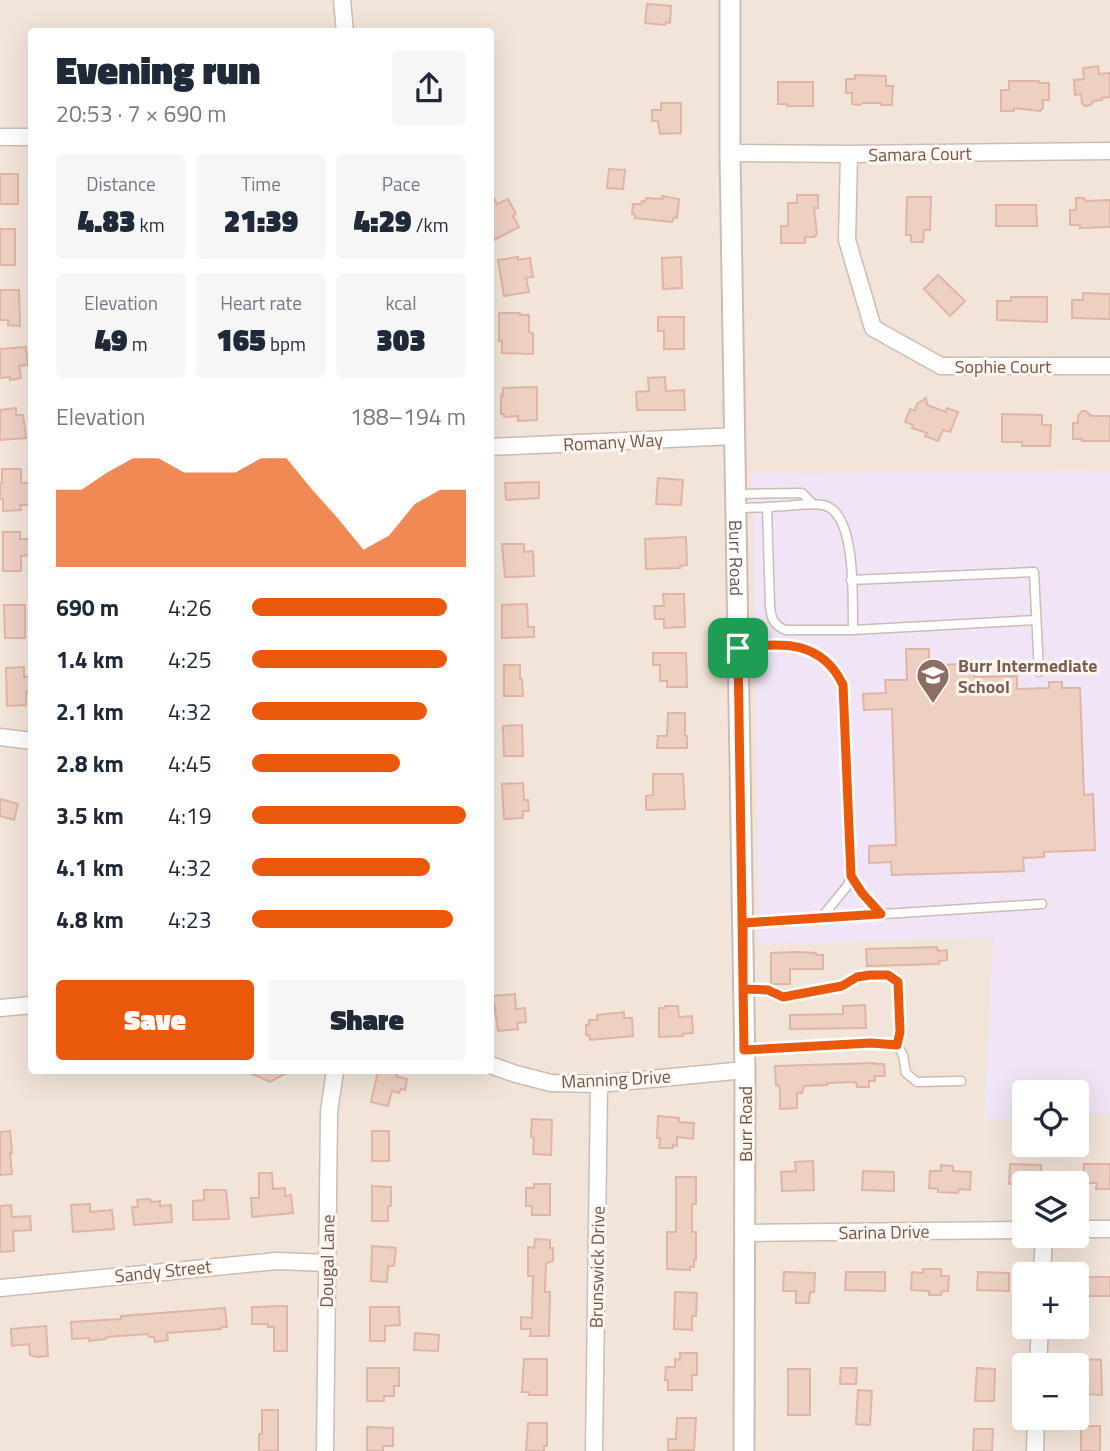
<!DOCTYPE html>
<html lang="en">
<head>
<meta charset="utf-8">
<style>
  :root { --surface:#fff; --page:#f6f6f7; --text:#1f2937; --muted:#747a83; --accent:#ea580c }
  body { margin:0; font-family:"Titillium Web",sans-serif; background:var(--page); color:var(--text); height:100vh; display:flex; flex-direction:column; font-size:26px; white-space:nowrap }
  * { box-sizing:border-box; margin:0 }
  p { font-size:23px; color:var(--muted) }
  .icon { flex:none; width:38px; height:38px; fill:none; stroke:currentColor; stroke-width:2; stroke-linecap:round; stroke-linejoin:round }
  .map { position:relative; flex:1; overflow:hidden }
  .details { position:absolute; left:28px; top:28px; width:466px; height:1046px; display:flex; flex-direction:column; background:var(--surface); border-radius:7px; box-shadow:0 7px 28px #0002 }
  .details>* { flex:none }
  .buttons { position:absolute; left:1012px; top:1080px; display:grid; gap:14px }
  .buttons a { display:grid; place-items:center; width:77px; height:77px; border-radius:7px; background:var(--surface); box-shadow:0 7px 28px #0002; font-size:35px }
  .pin { position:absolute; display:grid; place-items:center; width:60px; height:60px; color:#fff; margin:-30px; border-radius:14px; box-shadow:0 4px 10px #0006 }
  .round { display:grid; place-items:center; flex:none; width:74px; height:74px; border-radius:7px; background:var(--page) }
  .headline { display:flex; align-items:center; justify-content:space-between; height:119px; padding:0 28px }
  h1 { font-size:38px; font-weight:800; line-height:52px }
  .stats { display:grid; grid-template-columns:repeat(3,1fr); gap:10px; height:119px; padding:7px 28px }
  .stats div { display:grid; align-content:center; border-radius:7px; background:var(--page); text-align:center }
  .stats b { font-size:30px; font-weight:800 }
  .stats small { font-size:19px; font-weight:400 }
  .stats p { font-size:19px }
  .chart { height:196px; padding:14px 28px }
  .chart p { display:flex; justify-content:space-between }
  .chart svg { width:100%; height:126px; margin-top:7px; fill:var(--accent); opacity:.7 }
  .action { display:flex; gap:14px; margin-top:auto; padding:14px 28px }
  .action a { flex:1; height:80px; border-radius:7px; background:var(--accent); color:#fff; font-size:28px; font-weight:800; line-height:80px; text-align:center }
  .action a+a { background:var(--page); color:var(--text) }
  ul { padding:0 28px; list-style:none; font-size:23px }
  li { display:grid; grid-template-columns:112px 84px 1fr; align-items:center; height:52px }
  li i { height:18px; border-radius:9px; background:var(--accent) }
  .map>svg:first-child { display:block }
</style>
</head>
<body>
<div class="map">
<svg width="1110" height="1451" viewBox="0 0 1110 1451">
  <rect width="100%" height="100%" fill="#fbf2e9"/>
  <!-- residential -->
  <path fill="#f2e4d8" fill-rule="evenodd" d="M0 0H1110V1451H0ZM32 32H490V1071H32ZM1024 1092H1076V1144H1024ZM1024 1183H1076V1236H1024ZM1024 1274H1076V1326H1024ZM1024 1365H1076V1418H1024Z"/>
  <!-- education -->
  <path fill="#efe5f7" d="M1110 471V1114L1076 1115V1092H1024V1118L984 1119 993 938 759 944 752 473Z"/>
  <!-- building -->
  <path fill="#eed0c3" stroke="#dfb5a5" stroke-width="2" d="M647 4 671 6 670 23 666 22 665 25 645 23Z
    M1098 66 1099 74 1110 73V97L1102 98V100L1093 101 1091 105 1085 106 1082 103 1081 94 1075 95 1074 80 1084 79 1083 68Z
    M855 75 886 76V86H893L892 105H881V103H863L860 105 852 104V93H846V79H855Z
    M1009 81H1039V83H1049V100H1043V108L1040 111 1014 108V111H1001V90H1009Z
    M778 82H813V106H787V104H778Z
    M661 103H681V133L660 134 658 121H652V110H661Z
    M609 169 625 170 623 189 607 188Z
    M0 174H18V204H0Z
    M490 191 497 204 508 199 516 214 513 216 519 227 490 242Z
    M797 195H818V208H814L817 234 814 237H805V243H781V226H788V203H797Z
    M662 196 679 199 677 218 674 217 672 222 635 218V215L632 214 633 204H641L642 201 645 202 646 198 663 199Z
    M907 197H931L930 230H924L923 242H911V235H906Z
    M1076 198H1084L1086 201 1110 200V227L1080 228V225H1070V210H1076Z
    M996 205H1036L1037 226H996Z
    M0 229H15V265H0Z
    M518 257V260L530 258 533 277 526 278 529 292 504 296 498 260Z
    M681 257 682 288 663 289 662 258Z
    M938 275 965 301 950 316 924 289Z
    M0 290H19L20 326 8 325V320H0Z
    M1083 293 1110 294V319L1072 318V300H1083Z
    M1011 297H1047V322L997 320V301H1011Z
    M499 313H520V315H529V332L533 333V354L502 353V341H499Z
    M658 317H684V349H664V331H658Z
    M26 347 28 365 19 366 21 378 10 380V377L0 378V349Z
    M665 377 666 391 684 390 685 410H637L636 392 649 391 648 378Z
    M537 387V420L518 421V416L504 417V414H501V395L503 396V388Z
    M926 398 927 405 946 412 947 408 958 412 950 432 943 430 938 441 925 436 927 433 912 428 913 425 905 422 910 409 915 411 917 404Z
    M16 408V415H23L26 438 0 440V410Z
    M1082 411H1086L1091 416H1110V441H1082V439H1073V423H1078V416Z
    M1002 414 1042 415V425H1051L1050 446H1022V442H1002Z
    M2 469H21V483H32V505H20L21 510 3 511V499H0V483H2Z
    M658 478 683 480 681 505 656 504Z
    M539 482V498L506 500 505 483Z
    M3 532H20V539H29V555L21 556V571H3Z
    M686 537 687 565 680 566V568L646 569 645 539Z
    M502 544H524V552L533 551 534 576 505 577Z
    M663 594H684L685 627 664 628V619H655L654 606H664Z
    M527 604 528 627H534V637L502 638V605Z
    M4 605H25V638H5Z
    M906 649H929V665L973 664 974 677 1017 676V689L1049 688V682H1062V688H1080L1084 795 1093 794 1095 850 1044 852V857L1023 858 1024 871 892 875 891 862 869 863V846L896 845 892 709 864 710 863 694 886 693 885 680H907Z
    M653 653H686L687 687H667V681H660V665H653Z
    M504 665H520V679H522L523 696H504Z
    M24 667V677H32V692H26V705L7 706 6 668Z
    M668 713H685V736H687V748H657L658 736H667Z
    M522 725 523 756H504L503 726Z
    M653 774H683L685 809 646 810V796L653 795Z
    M523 783 524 800H528L529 811H523V818L504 819 502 784Z
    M0 799 18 804 14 820 0 816Z
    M937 947 938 951 947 950V960L939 961V964L867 966 866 949Z
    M796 952 816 953V955H823V969H790V984H771V953Z
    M515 994 516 1009 525 1008 526 1022 517 1023 518 1029 498 1031 493 996Z
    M865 1005 866 1028 790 1029V1015L843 1014V1006Z
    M665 1006H678L679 1017 692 1016 693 1033 683 1034V1036L659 1037V1008H665Z
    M624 1012V1018H632L633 1036 590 1040 589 1035H586V1025H589V1020H597V1015Z
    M875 1063V1064H884L885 1076H875V1081H869V1087H857L856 1082 827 1083V1085L804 1086 802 1093H797V1108L780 1109V1090L778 1085H776L775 1066Z
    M245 1071H290L270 1082Z
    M378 1071H398L396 1076 407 1079 405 1090 401 1089 399 1093 392 1091 388 1106 371 1102Z
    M658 1116 679 1118V1122L694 1123 693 1139 677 1137V1146L673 1145V1148H659L660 1138H657Z
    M532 1119 552 1120 551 1155 533 1154 534 1138 531 1137Z
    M10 1131 12 1153H10L12 1174 0 1175V1132Z
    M372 1131H389V1161H372Z
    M813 1161 814 1190 782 1191 781 1172 796 1171 795 1162Z
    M1010 1164 1041 1165V1183L1009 1184Z
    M1084 1164H1110V1189H1096L1097 1183H1083Z
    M941 1165 953 1166V1171L971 1172 970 1190 959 1189 958 1193 938 1192V1189L929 1188 930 1171H941Z
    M863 1171 894 1172V1191L862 1190Z
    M259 1173H272L273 1189 285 1188V1196L291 1195 293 1213 252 1217 251 1198H259Z
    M676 1177H696V1204H692V1232H696V1260H694V1267H690V1270L667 1269V1232H676Z
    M534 1184H550V1215H532V1206H526V1188H534Z
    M372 1186 391 1187V1206H388V1221H372Z
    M204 1190H226L229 1219 193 1220V1201L204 1200Z
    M150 1199 151 1202 160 1201V1206L171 1205 172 1222 134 1225 132 1207H138L137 1200Z
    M90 1204V1212L112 1210 114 1229 73 1232 71 1205Z
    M11 1205 12 1217 30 1216 31 1230 13 1231 14 1251 0 1252V1206Z
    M535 1239 550 1240V1248H553V1261L546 1263 545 1292H550L549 1336H530L531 1329H521V1317L532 1318 533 1276H528V1247L534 1248Z
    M372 1246 396 1248 394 1266H388L387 1282 371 1281Z
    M923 1269H941V1276H949L948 1291H942L941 1295H929V1291L911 1290 912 1272 923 1273Z
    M784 1272 815 1273 814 1292H810L809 1303H796V1291H783Z
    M846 1272H885V1291L845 1290Z
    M978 1272 1009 1273V1291L977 1290Z
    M1076 1277H1110V1296H1076Z
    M675 1292 697 1293 696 1316H692V1330L674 1329Z
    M287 1306V1351H274V1327H268V1324H252V1307Z
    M370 1307H399L400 1325 385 1326V1341H370Z
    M225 1308 227 1327H221V1329L167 1333 168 1340 155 1342 154 1337H149L148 1334 106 1337V1339L89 1341V1338L72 1339 71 1322 121 1319V1316Z
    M46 1326 48 1356 37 1357 30 1355 29 1344 12 1346 11 1329Z
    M415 1333 439 1335 438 1351 414 1350Z
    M680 1353H697V1375H692V1390H668V1380H665L666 1367H675V1359L680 1360Z
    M524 1359H547V1395H529V1392H522Z
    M1084 1359 1101 1360 1102 1395 1083 1394Z
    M367 1368H399V1386H394V1396H384V1401H367Z
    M841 1368H857L856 1384H840Z
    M977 1368 995 1369 994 1401H975Z
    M788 1369H810V1415H788Z
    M858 1390 872 1391 870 1425 856 1424Z
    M262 1410H278V1451H259V1434H262Z
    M677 1418H696L694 1450H668V1439H676Z
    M528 1423H547V1446H544V1451H526Z
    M1081 1426H1100V1451H1081Z
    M367 1427 393 1428V1446H383V1451H367Z
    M974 1429H993L992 1451H973Z"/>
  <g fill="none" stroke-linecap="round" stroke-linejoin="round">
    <defs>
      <path id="service" d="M737 494 802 493 813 504
        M767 507 770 606C771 618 774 626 786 630H853
        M736 508C753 508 769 507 785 506 798 505 811 503 823 505 858 512 852 603 853 630L1035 620
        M851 580 1034 572 1039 672
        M739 647C781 642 822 641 843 685L849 863 851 876 848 885 821 918
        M851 876 862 893 881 914
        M742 923 1042 904
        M743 989 768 991 783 997 842 986 857 977 870 975H888L898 982 899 1032 897 1045
        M744 1050 871 1043 897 1045 903 1055 906 1073 917 1082 961 1081"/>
      <path id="minor" d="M342 0 345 32
        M0 137H32
        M730 153 849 154 1110 151
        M849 154 847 240 873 328 941 366H1110
        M490 447 735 436
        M0 737 32 741
        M0 1008 32 1005
        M490 1065 516 1074 551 1083 599 1084 745 1070
        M1076 1229H1110
        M745 1233 1024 1230
        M1042 1274 1044 1236
        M0 1288 277 1261 327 1263
        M1038 1365 1040 1326
        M325 1451 329 1112 335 1071
        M594 1451 599 1084
        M1035 1451 1036 1418"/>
      <g id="tertiary">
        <path id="s1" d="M730 0V153L745 1070 744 1451"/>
      </g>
    </defs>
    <!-- service casing -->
    <use href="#service" stroke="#cebcb3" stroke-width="11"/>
    <!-- minor casing -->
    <use href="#minor" stroke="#cebcb3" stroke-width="19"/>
    <!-- tertiary casing -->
    <use href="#tertiary" stroke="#cebcb3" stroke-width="23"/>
    <!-- service -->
    <use href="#service" stroke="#fff" stroke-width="8"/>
    <!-- minor -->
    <use href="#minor" stroke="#fff" stroke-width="16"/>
    <!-- tertiary -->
    <use href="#tertiary" stroke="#fff" stroke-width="19"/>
  </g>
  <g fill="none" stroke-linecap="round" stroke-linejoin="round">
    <defs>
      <path id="route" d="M738 648C740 782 742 916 744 1050L871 1043 897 1045 900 1032 898 982 888 975H870L857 977 842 986 783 997 768 990 743 989V923L881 914 862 893 851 876 843 685C822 640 781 642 738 648"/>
    </defs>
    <!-- route casing -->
    <use href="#route" stroke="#fff" stroke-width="14"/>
    <!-- route -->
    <use href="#route" stroke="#ea580c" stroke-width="9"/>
  </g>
  <!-- icons -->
  <defs>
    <symbol id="school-pin" viewBox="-11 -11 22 30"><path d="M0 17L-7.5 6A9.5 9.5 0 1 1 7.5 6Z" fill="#8d6e63" stroke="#fef6ef"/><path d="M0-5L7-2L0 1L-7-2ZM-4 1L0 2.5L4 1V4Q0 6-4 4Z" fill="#fff"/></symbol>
  </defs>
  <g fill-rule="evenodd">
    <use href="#school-pin" x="914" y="656" width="38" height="52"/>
  </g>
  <g text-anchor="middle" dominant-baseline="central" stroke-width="6" stroke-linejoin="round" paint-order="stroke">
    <!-- street labels -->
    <g font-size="18" fill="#73584f" stroke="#fef6ef">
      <text transform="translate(920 154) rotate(-1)">Samara Court</text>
      <text x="1003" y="366">Sophie Court</text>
      <text transform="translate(613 442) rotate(-3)">Romany Way</text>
      <text stroke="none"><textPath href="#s1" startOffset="558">Burr Road</textPath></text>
      <text transform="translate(616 1079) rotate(-3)">Manning Drive</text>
      <text transform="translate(745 1124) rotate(-90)">Burr Road</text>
      <text transform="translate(884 1232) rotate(-1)">Sarina Drive</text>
      <text transform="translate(327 1261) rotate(-89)">Dougal Lane</text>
      <text transform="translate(597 1267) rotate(-89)">Brunswick Drive</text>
      <text transform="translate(163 1271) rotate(-6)">Sandy Street</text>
    </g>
    <!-- education labels -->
    <g font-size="18" font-weight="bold" fill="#785e54" stroke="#fef6ef" text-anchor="start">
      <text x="958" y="665">Burr Intermediate<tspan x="958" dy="21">School</tspan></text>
    </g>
  </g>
</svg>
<div class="buttons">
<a><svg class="icon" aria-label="locate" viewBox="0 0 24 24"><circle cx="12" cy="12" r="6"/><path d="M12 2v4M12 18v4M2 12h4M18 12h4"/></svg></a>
<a><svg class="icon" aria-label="layers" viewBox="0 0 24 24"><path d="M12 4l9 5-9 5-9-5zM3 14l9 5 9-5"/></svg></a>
<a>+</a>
<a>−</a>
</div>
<div class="pin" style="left:738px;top:648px;background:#1e9e55"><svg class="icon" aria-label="arrive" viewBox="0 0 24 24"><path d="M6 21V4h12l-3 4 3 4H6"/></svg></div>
<section class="details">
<div class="headline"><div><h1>Evening run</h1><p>20:53 · 7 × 690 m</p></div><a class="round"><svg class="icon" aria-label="share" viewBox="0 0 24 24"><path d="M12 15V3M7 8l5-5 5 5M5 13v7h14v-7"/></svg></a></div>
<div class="stats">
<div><p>Distance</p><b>4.83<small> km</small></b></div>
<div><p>Time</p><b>21:39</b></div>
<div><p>Pace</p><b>4:29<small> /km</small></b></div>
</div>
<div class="stats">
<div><p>Elevation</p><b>49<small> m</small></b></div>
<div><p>Heart rate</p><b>165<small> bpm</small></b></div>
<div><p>kcal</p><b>303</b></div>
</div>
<div class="chart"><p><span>Elevation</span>188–194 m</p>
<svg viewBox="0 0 160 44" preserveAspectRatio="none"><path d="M0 44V17L10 17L20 11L30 6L40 6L50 11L60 11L70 11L80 6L90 6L100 17L110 27L120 38L130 33L140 22L150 17L160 17V44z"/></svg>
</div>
<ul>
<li><b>690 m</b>4:26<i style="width:91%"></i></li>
<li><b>1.4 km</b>4:25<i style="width:91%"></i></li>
<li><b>2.1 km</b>4:32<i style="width:82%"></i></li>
<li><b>2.8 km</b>4:45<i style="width:69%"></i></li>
<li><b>3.5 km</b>4:19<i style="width:100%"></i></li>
<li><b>4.1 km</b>4:32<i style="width:83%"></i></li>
<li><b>4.8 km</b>4:23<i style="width:94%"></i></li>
</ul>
<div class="action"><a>Save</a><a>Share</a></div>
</section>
</div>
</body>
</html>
